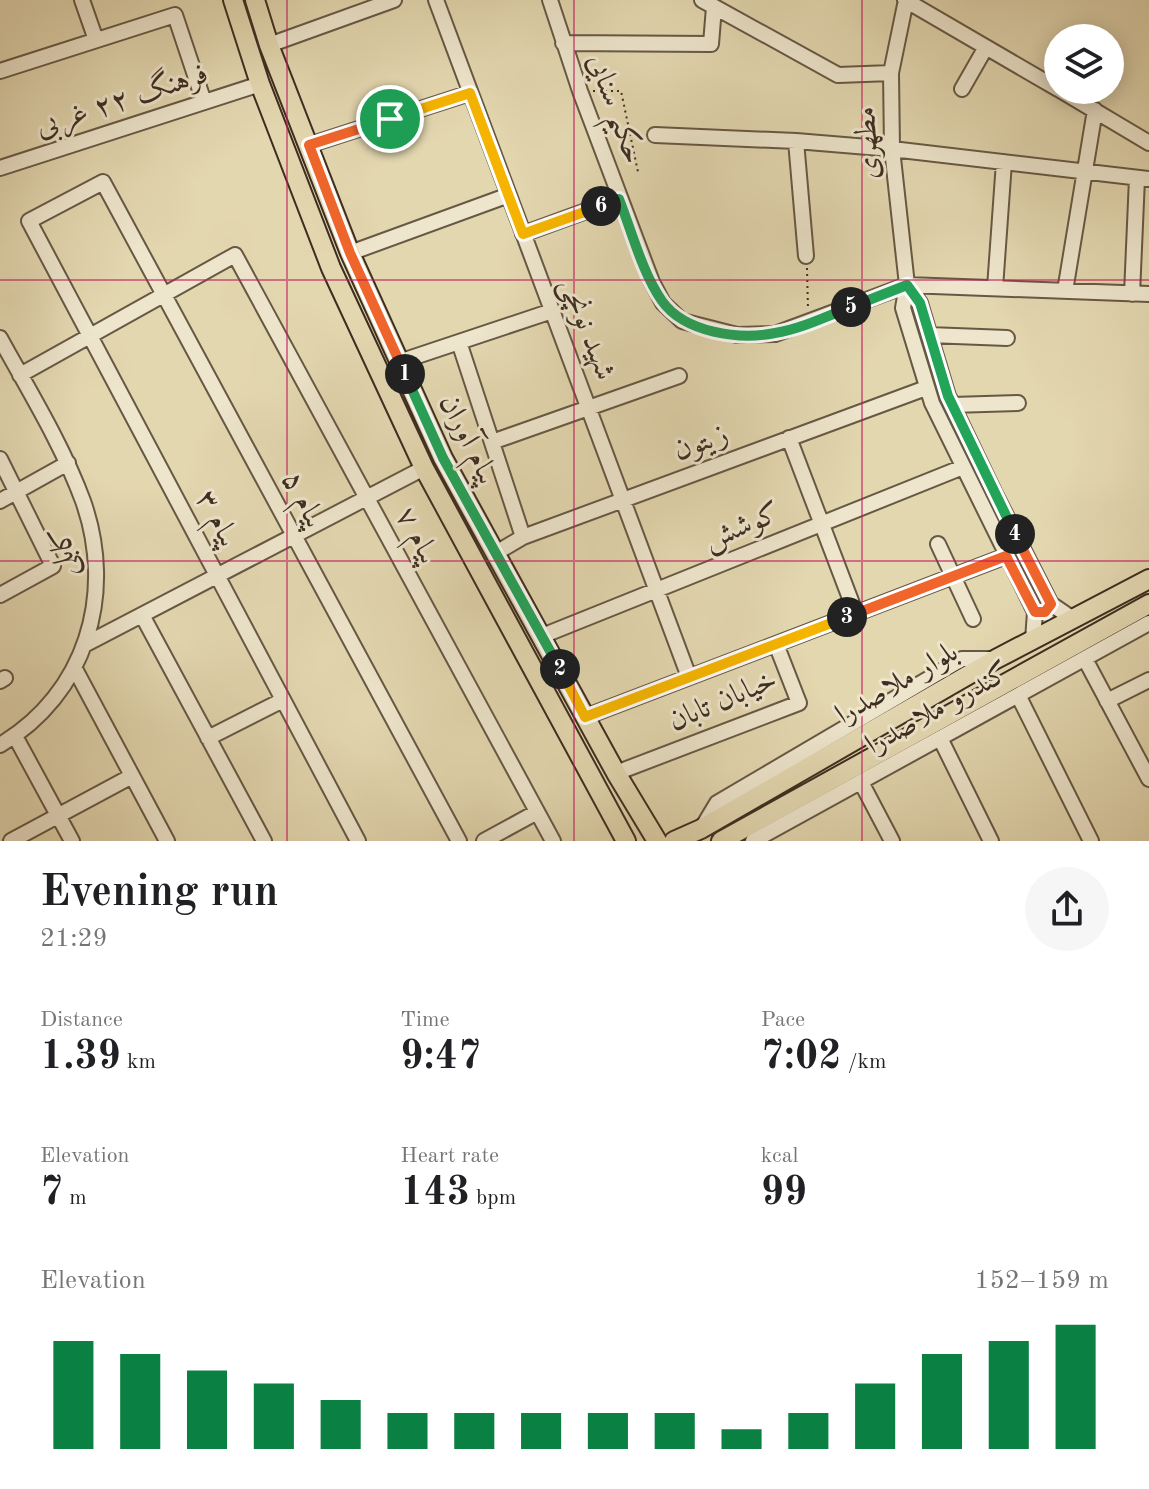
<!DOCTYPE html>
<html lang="en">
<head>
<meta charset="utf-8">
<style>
  :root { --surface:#fff; --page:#f6f6f6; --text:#202124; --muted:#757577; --accent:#0b8043 }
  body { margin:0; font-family:"Old Standard TT",Amiri,serif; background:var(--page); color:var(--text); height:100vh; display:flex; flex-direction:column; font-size:30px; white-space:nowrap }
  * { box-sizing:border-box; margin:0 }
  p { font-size:26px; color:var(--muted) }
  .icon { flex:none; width:44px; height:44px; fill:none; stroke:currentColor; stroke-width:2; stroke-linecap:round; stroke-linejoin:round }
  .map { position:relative; height:841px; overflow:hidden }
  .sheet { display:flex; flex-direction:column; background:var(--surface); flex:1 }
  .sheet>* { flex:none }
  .controls { position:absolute; left:1044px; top:24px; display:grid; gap:16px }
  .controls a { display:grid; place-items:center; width:80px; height:80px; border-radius:50%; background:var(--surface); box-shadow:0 4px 20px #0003; font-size:40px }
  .pin { position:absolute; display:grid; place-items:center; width:68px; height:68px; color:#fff; margin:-34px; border:4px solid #fff; border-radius:50%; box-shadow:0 2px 8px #0007 }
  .km { position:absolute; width:40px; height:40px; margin:-20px; border-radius:50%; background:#222; color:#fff; font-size:22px; line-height:40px; text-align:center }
  .round { display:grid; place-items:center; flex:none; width:84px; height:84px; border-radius:42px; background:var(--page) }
  .headline { display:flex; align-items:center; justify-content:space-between; height:136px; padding:0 40px }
  h1 { font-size:44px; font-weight:600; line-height:60px }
  .figures { display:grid; grid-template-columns:repeat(3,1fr); gap:12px; height:136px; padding:8px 40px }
  .figures div { display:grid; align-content:center }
  .figures b { font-size:40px; font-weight:600 }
  .figures small { font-size:22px; font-weight:400 }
  .figures p { font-size:22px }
  .chart { height:224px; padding:16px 40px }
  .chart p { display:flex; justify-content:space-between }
  .chart svg { width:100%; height:144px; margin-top:8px; stroke:var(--accent); stroke-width:6 }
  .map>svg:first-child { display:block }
</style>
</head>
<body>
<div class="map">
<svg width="1149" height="841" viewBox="0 0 1149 841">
  <rect width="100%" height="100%" fill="#e3d7b0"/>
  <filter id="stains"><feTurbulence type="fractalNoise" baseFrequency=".0025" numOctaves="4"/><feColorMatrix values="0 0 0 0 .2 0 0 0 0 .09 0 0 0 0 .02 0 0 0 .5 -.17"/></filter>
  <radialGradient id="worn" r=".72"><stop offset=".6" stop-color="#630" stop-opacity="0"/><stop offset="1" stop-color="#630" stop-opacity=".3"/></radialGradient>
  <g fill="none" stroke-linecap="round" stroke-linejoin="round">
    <defs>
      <path id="minor" d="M82 0 96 40
        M436 0 689 677
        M550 0 580 91 652 282 663 303 682 321 737 335 775 334 907 285 1149 294
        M702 0 838 75 891 73
        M905 0 1058 89
        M906 0 891 73 892 149 907 285 903 308 932 403 1035 612 1033 640
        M563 43 711 44 714 7
        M269 45 394 0
        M0 71 175 15 204 102
        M962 89 986 47
        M1060 90 1149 143
        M655 135 796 141 892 149 1149 179
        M796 141 806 256
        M309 145 470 93
        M0 168 260 84
        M523 234 619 199
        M350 253 509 195
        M907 285 920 303 948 396 994 492 1051 604 1073 619
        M995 288 1004 162
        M1065 291 1095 110
        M1132 294 1137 178
        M929 335 1007 338
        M0 338C29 391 62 444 83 501 116 594 86 694 0 745
        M459 342 523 537
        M399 362 552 311
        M20 375 235 255 553 841
        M952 405 1018 403
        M789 438 856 614
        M492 442 679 376
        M0 459 53 566 0 595
        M0 501 68 463
        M938 544 973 619
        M496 553 523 537 926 388
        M142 615 264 841
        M542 636 963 467
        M86 644 424 468
        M1085 659 1149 779
        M75 669 167 841
        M0 681 5 678
        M1018 695 1091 841
        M1107 701 1149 680
        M585 717 1006 556
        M15 736 72 841
        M208 738 283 700
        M940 738 991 841
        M616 773 799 703 776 644
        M861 782 892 841
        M702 828 717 803 962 659H996
        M11 841 132 776
        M358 841 29 221 103 182 459 841
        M484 841 537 812
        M753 841 1149 623"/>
      <path id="major" d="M233 0 260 84 331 268 424 468 626 841
        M255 0 269 45 350 253 443 458 616 773 657 841
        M674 841 701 829 996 659 1149 579
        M721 841 1149 604"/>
    </defs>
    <!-- minor casing -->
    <use href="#minor" stroke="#675844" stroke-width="18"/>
    <!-- major casing -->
    <use href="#major" stroke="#3e2d20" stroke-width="22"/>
    <!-- path -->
    <path stroke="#3e2d20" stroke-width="2" stroke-dasharray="2 4" stroke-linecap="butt" d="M593 91H621L638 172
      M629 134H642
      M807 268 808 310"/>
    <!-- minor -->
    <use href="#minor" stroke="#ede5cc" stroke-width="14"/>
    <!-- major -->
    <use href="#major" stroke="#e3d7b0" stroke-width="18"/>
  </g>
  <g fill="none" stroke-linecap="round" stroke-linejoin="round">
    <defs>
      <path id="split-1" d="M390 119 309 145 350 253 405 374"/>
      <path id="split-2" d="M405 374 443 458 560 669"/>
      <path id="split-3" d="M560 669 585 717 847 617"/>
      <path id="split-4" d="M847 617 1006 556 1035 612H1045L1051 604 1015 534"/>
      <path id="split-5" d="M851 307 907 285 920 303 948 396 1015 534"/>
      <path id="split-6" d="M601 206 619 199C632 232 642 272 662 301 685 333 739 340 775 333 801 329 827 316 851 307"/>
      <path id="split-7" d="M390 119 470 93 523 234 601 206"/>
    </defs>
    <!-- split-1 casing -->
    <use href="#split-1" stroke="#fff" stroke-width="16"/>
    <!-- split-2 casing -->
    <use href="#split-2" stroke="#fff" stroke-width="16"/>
    <!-- split-3 casing -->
    <use href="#split-3" stroke="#fff" stroke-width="16"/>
    <!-- split-4 casing -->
    <use href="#split-4" stroke="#fff" stroke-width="16"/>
    <!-- split-5 casing -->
    <use href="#split-5" stroke="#fff" stroke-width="16"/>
    <!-- split-6 casing -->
    <use href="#split-6" stroke="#fff" stroke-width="16"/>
    <!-- split-7 casing -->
    <use href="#split-7" stroke="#fff" stroke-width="16"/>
    <!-- split-1 -->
    <use href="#split-1" stroke="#f0652b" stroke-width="10"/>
    <!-- split-2 -->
    <use href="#split-2" stroke="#22a559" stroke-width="10"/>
    <!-- split-3 -->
    <use href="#split-3" stroke="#f5b400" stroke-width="10"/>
    <!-- split-4 -->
    <use href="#split-4" stroke="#f0652b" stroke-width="10"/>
    <!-- split-5 -->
    <use href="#split-5" stroke="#22a559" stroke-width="10"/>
    <!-- split-6 -->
    <use href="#split-6" stroke="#22a559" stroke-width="10"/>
    <!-- split-7 -->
    <use href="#split-7" stroke="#f5b400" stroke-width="10"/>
  </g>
  <!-- grid -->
  <path fill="none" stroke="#c2185b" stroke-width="2" stroke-opacity="0.55" d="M287 0V841M574 0V841M862 0V841M0 280H1149M0 561H1149"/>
  <g text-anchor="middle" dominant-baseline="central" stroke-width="6" stroke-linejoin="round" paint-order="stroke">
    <!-- street labels -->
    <g font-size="30" fill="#3e2d20" stroke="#ede5cc">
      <text transform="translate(122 101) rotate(-18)">فرهنگ ۲۲ غربی</text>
      <text transform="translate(615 109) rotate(70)">حکیم سنایی</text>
      <text transform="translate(868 143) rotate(-93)">مطهری</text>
      <text transform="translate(587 329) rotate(69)">شهید نونچی</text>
      <text transform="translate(468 440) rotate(63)">پیام آوران</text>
      <text transform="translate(701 443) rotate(-20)">زیتون</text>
      <text transform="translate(303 500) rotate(62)">پیام ۵</text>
      <text transform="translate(217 519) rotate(62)">پیام ۳</text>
      <text transform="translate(742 527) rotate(-22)">کوشش</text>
      <text transform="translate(417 536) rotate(62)">پیام ۷</text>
      <text transform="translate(64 552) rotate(-96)">کابلی</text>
      <text transform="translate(897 684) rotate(-30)">بلوار ملاصدرا</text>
      <text transform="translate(723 701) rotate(-23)">خیابان تابان</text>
      <text transform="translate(938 709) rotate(-29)">کندرو ملاصدرا</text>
    </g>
  </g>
  <rect width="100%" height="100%" filter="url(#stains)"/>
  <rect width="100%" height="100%" fill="url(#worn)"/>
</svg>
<div class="controls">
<a><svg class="icon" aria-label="layers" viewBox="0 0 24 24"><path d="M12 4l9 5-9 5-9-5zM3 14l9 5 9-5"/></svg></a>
</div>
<div class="pin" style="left:390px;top:119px;background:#1e9e55"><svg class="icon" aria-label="arrive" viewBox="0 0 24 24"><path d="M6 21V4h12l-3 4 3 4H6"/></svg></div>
<b class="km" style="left:405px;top:374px">1</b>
<b class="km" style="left:560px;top:669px">2</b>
<b class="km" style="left:847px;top:617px">3</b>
<b class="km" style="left:1015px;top:534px">4</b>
<b class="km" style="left:851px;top:307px">5</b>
<b class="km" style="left:601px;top:206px">6</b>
</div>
<section class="sheet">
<div class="headline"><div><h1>Evening run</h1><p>21:29</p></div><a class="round"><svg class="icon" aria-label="share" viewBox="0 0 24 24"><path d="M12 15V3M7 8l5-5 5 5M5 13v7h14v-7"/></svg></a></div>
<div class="figures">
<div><p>Distance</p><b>1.39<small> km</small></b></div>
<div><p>Time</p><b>9:47</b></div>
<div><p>Pace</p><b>7:02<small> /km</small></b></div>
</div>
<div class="figures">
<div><p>Elevation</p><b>7<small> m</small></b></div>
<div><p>Heart rate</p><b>143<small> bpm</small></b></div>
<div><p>kcal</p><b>99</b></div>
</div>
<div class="chart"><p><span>Elevation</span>152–159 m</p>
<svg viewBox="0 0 160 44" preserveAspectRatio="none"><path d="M5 44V11M15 44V15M25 44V20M35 44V24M45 44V29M55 44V33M65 44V33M75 44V33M85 44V33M95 44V33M105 44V38M115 44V33M125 44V24M135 44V15M145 44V11M155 44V6"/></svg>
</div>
</section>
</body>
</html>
